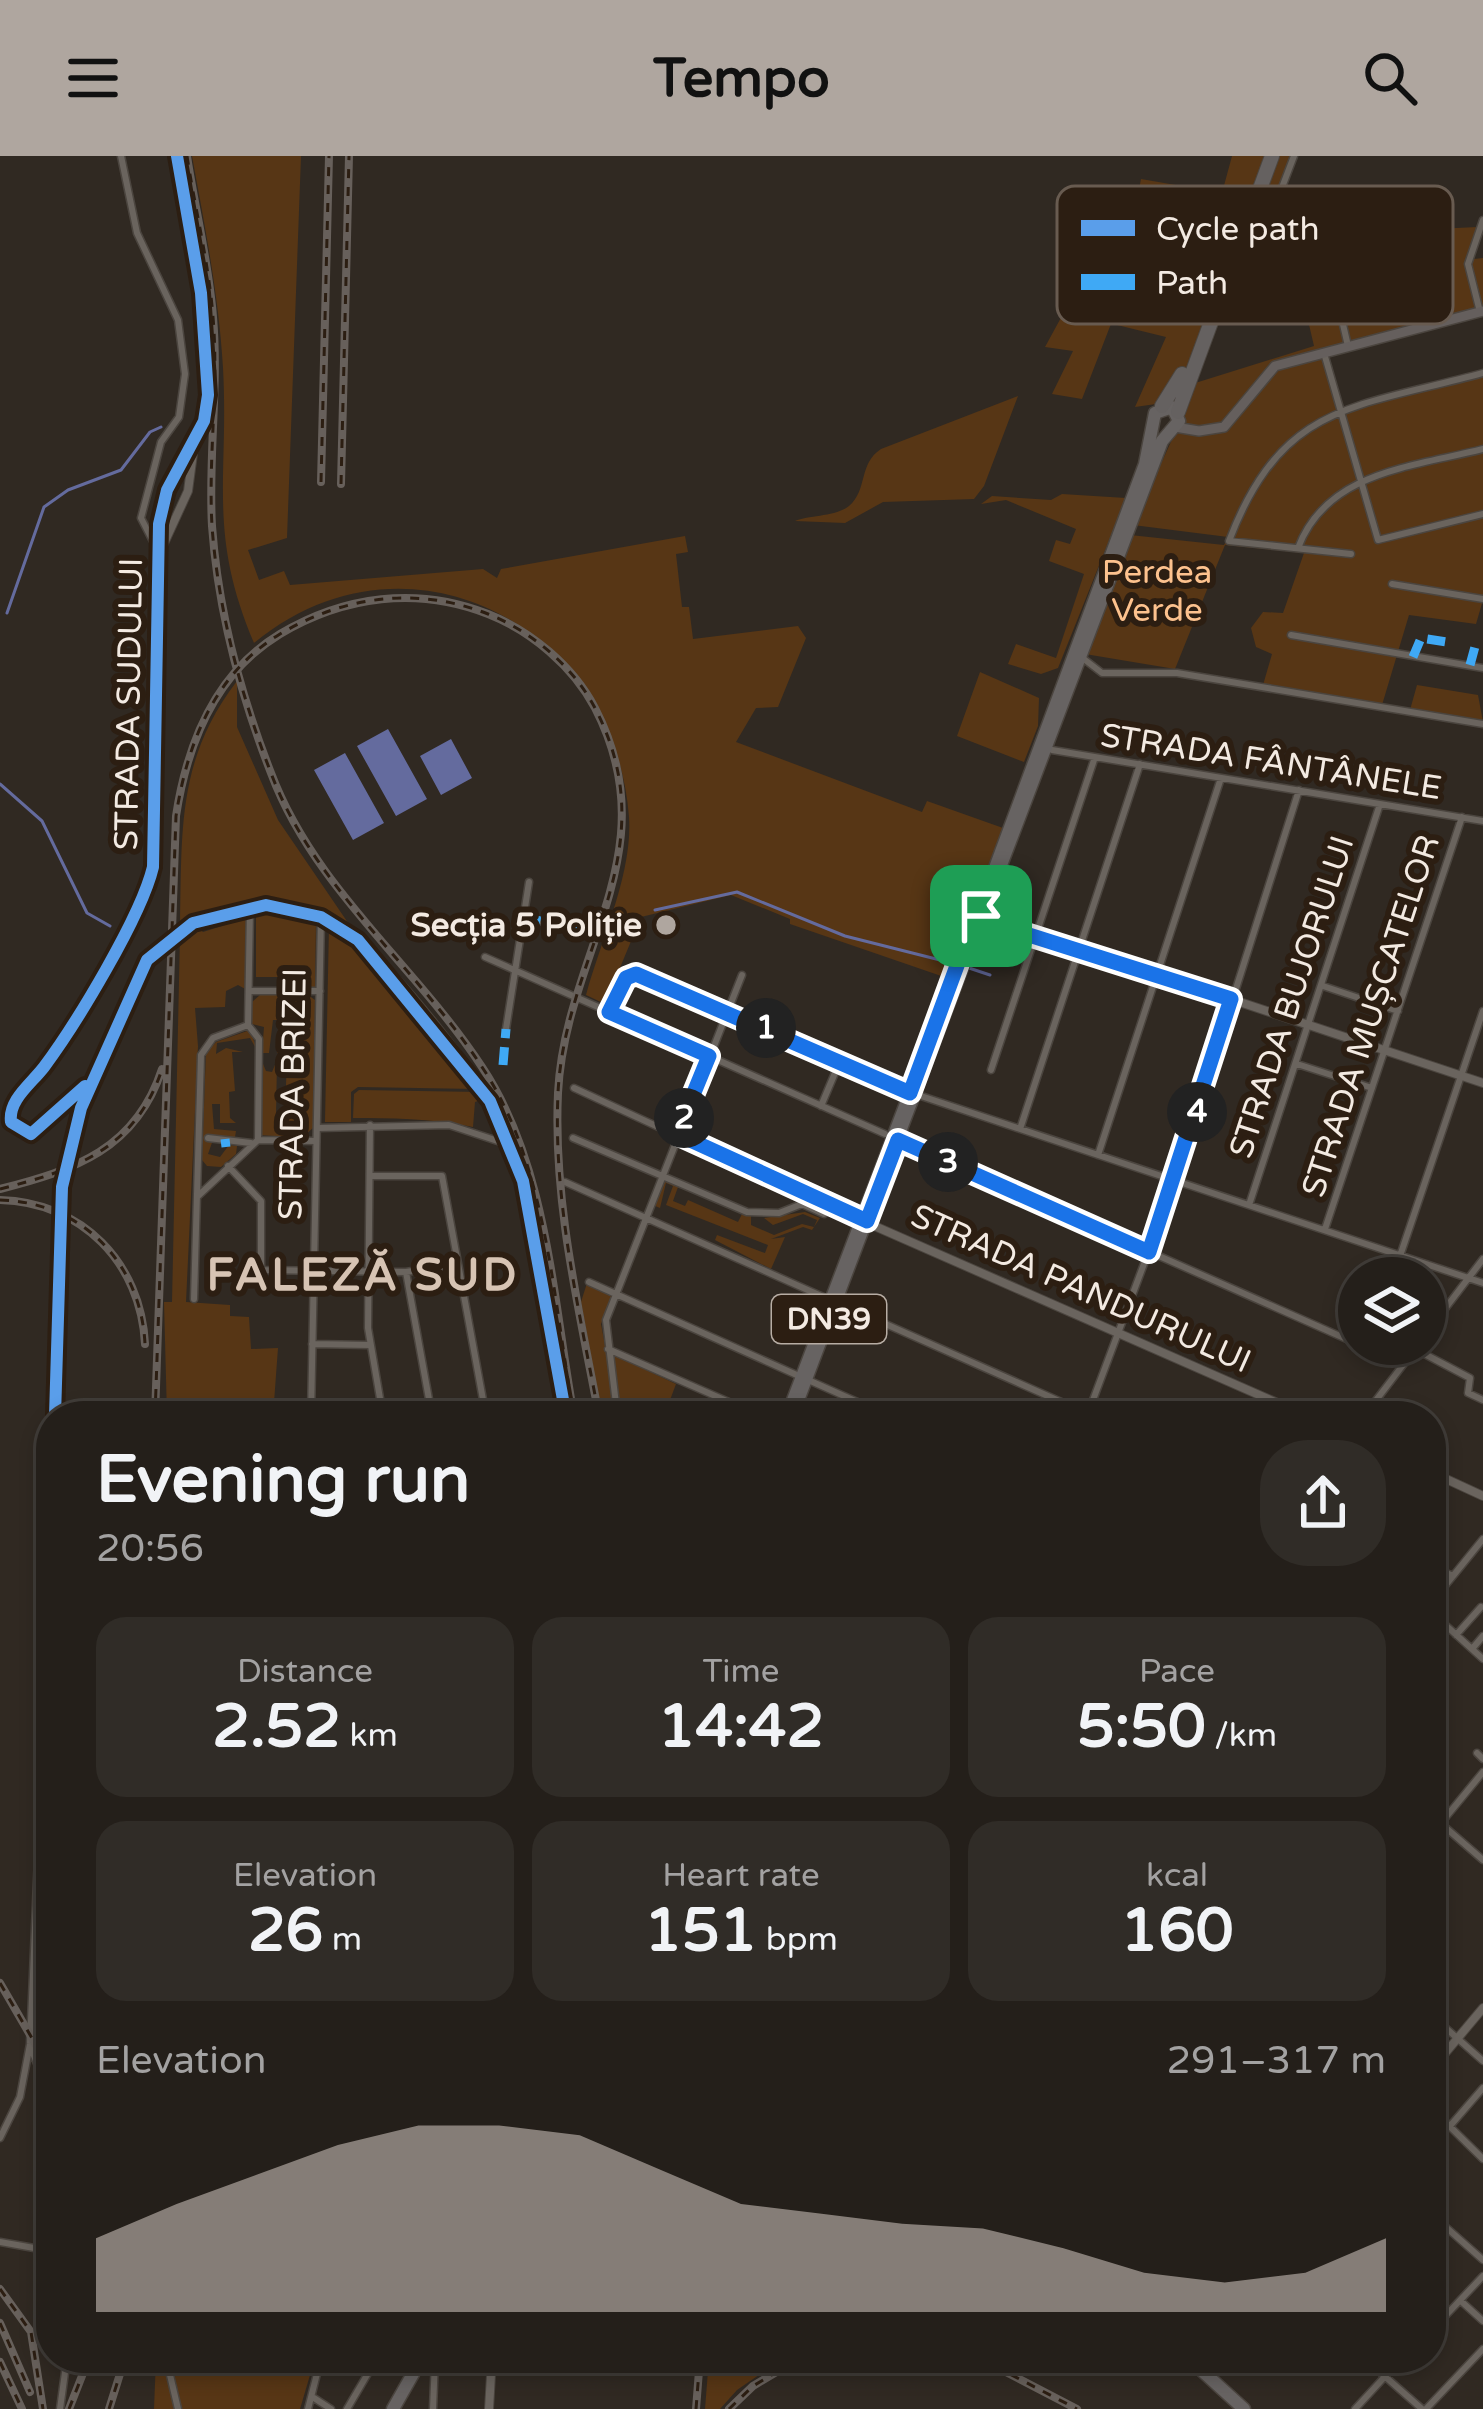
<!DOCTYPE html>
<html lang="en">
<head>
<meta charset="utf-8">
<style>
  :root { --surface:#241f1a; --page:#302c27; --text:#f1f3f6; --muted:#a3a2a2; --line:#413d39; --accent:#afa69f }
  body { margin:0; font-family:"Varela Round",sans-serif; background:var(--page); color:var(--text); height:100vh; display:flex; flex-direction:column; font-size:45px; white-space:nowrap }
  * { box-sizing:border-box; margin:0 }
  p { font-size:39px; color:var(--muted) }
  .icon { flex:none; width:66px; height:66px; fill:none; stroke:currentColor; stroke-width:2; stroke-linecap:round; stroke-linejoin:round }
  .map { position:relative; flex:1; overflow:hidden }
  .sheet { position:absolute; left:36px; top:1245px; width:1410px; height:972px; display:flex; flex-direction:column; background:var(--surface); border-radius:48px; box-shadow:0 6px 18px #0003,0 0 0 3px var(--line) }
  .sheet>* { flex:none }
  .tools { position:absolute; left:1338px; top:1101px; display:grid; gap:24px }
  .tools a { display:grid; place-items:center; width:108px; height:108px; border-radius:50%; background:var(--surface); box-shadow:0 6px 18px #0003,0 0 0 3px var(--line); font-size:60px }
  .pin { position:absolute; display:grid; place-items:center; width:102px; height:102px; color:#fff; margin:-51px; border-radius:24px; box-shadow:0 6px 18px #0006 }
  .km { position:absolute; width:60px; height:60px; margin:-30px; border-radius:50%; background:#222; color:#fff; font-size:33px; line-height:60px; text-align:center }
  .round { display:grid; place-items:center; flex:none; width:126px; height:126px; border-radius:48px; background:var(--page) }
  .headline { display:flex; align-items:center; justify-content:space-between; height:204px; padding:0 60px }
  h1 { font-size:66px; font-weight:700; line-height:90px }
  .stats { display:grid; grid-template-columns:repeat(3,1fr); gap:18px; height:204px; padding:12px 60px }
  .stats div { display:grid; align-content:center; border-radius:30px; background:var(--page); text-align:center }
  .stats b { font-size:60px; font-weight:700 }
  .stats small { font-size:33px; font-weight:400 }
  .stats p { font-size:33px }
  .chart { height:336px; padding:24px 60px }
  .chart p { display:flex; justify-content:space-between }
  .chart svg { width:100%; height:216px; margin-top:12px; fill:var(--accent); opacity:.7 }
  header { display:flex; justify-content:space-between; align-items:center; height:156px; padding:0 60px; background:var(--accent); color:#111; font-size:54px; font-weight:700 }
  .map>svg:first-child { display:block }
</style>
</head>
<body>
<header><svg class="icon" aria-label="menu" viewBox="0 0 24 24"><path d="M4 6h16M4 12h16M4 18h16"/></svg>Tempo<svg class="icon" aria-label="search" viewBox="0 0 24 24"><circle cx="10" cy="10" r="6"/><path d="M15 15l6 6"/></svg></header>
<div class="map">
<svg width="1483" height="2253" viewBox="0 0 1483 2253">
  <rect width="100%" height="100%" fill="#302922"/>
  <!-- green -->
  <path fill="#573615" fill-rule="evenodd" d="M192 0H301L287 382 248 394 259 424 284 415 290 429 483 413 497 422 501 413 685 380 688 396 676 398 682 451H689L693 483 798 470 806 482 778 551 756 552 736 586 922 656 927 645 1003 672 982 734 962 751 952 750 937 788 953 787 950 823 790 768V763L731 739 641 761 605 848 586 839C601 784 633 717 629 661 615 471 408 360 254 487 207 376 229 323 223 212 219 141 205 71 192 0Z
    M1232 0H1291L1266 69 1325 64V78L1478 71 1465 104 1483 102V158L1325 199 1342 251 1483 213V444L1476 468 1409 459 1382 549 1263 529 1272 498 1256 491 1251 472 1263 456 1283 457 1304 397 1225 389 1175 513 1085 498 1130 379 1224 389 1228 381 1133 369 1185 255 1163 247 1135 251 1166 181 1117 169 1123 148 1175 158 1191 113 1126 103 1119 147 1082 243 1052 238 1073 195 1045 191 1063 158 1071 55 1133 65 1141 23 1222 37ZM1303 143 1314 190 1192 228 1213 161Z
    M1018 240 984 330 974 343 883 346 845 367 795 365C809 359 835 361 849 350 868 334 858 308 881 293Z
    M1062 338 1126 342 1058 512 1041 518 1008 508 1016 488 1056 502 1084 418 1049 405 1056 384 1070 388 1076 373 1006 344 981 348 992 340 1051 344Z
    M980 516 1039 542 1038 570 1024 606 957 580Z
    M237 525V571L278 664 357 780C304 739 237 734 180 768 182 674 177 603 237 525Z
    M1417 529 1478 539 1483 566 1410 554Z
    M264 753 316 766 315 831H300V821H256V761Z
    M247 762V834L238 829 226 835 225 851 195 852 198 890 186 1146 230 1149V1160L249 1161 251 1193 278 1192 273 1260H167L164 1146H172L180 779 196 769 203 776Z
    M329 770 355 786 477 933 358 931 351 936V966H325Z
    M260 839H308L315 844 313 972 301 982 260 979 261 903 266 915 272 916 277 904 276 960 285 961 287 898 277 897 279 864H273L269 897H262L264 871 252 868V846Z
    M250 874 258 896 250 882 217 887 216 898 226 892 243 896H232L235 935 229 936 230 962 236 967H220V948H212L214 973 236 975 235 981H214L208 998 220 1001 229 989 237 990 236 998 221 1011 207 1010 202 1004 206 896 216 886Z
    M359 934 479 936 483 943 475 946 473 971C429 962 390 962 353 962L354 938Z
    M665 1025 678 1031 673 1045 685 1050 688 1044 738 1066 742 1058 751 1059V1069L774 1079 802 1068 814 1071 817 1064 803 1058 773 1069 764 1062 805 1056 820 1062 812 1074 803 1071 771 1083 785 1081 771 1113 715 1084 717 1079 765 1097 768 1089 666 1049 673 1030 666 1027 660 1052 653 1049Z
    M587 1127 612 1140 601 1168 606 1195 676 1228 664 1260H630L619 1254 620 1260H602L581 1146Z
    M156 2202H315L300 2253H154Z
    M709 2202H784L737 2234 720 2253H705Z"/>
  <!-- water -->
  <path fill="#646b9e" d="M388 573 427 643 396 660 357 590Z
    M451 583 472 622 441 639 420 600Z
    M345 597 384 667 353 684 314 614Z"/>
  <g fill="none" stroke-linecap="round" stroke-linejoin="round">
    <!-- stream -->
    <path stroke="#646b9e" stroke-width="3" d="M7 457 44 351 68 334 121 314 150 276 161 271
      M0 628 42 665 87 757 110 770
      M655 754 737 736 845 780 952 807
      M969 812 990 819"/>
    <defs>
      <path id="minor" d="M121 0 137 77 178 164 185 218 179 261 161 286 141 362 158 395
        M1294 0 1241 139 1249 145 1335 134 1348 190
        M1480 156 1468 108 1483 64
        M1324 197 1378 384 1483 358
        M1298 392C1327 315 1413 311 1483 293
        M1351 398 1229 385C1282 246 1355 252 1483 217
        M1392 428 1483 443
        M1291 479 1483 512
        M1080 500 1102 517H1177L1483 568
        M1052 594 1483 665
        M250 752 248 869 259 883 258 984
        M523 760 577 776
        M485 801 885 978
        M1323 830 1398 855
        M250 835H320
        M609 856 626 822 636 818 907 935
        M506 873 529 726
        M1297 908 1372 932
        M991 914 1095 601
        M574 932 853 1061
        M915 938 1483 1127
        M821 950 840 905
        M370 969 368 1172 383 1260
        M318 972 449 969 513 990
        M1020 973 1140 608
        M72 980 96 922
        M208 982 251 987
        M573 982 747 1056 779 1057 802 1048 824 1058 830 1052
        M897 984 1403 1208
        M1098 999 1221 622
        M228 1010 261 1045V1114L406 1116 458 1108
        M370 1020H442L486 1260
        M565 1026 828 1143
        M198 1040 258 984 315 985
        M1249 1049 1380 648
        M1325 1073 1462 661
        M1400 1100 1483 855
        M406 1116 432 1260
        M589 1126 799 1220
        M194 1143 201 899 213 882 248 869
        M836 1146 1093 1260
        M1425 1179 1483 1103
        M312 1188 370 1189
        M608 1193 761 1260
        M1415 1193 1470 1222 1468 1237 1483 1244
        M806 1223 889 1260
        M55 1260 62 1069
        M311 1260 321 761
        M638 1260 616 1248 606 1164 742 819
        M1087 1260 1175 1025 1299 634
        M1364 1260 1419 1188
        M1431 1410 1453 1420
        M1431 1447 1483 1383
        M1431 1456 1483 1503
        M1456 1479 1481 1451
        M1472 1493 1483 1480
        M1477 1597 1483 1603
        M1431 1659 1483 1704
        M1441 1667 1483 1616
        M1431 1859 1483 1905
        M31 1892 51 1944
        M1431 1952 1483 2003
        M1450 1970 1483 1932
        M0 1982 20 1941 30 1888 51 1400
        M1431 2058 1483 2104
        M0 2086 51 2095
        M1462 2146 1483 2165
        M1431 2175 1483 2120
        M166 2202 178 2253
        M1280 2202 1287 2207 1295 2202
        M1364 2202 1422 2253
        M314 2242 331 2253
        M60 2253 67 2202
        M308 2253 321 2202
        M347 2253 377 2202
        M433 2253 435 2203
        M1355 2253 1402 2202
        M1426 2253 1483 2193"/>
      <path id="tertiary" d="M160 396 188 335 194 290
        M981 760 1483 927
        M193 767C222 758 253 746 283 750 309 753 337 767 357 784 405 826 490 931 512 989 543 1069 550 1175 566 1260
        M138 818 98 917 31 978 17 974 10 961 12 949C54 900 138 771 153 711L159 368 167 334 204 265 208 239 201 137 177 0
        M854 1061 1307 1260
        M1431 1316 1483 1340
        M1431 1914 1483 1852
        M489 2253 492 2202"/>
      <path id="secondary" d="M1175 271 1199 275 1224 271 1275 210 1483 155"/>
      <path id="primary" d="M787 1260 953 824 960 797 956 764 989 728 1145 308 1155 257 1172 251 1179 265 1162 285 792 1260
        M1188 2202 1244 2253
        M393 2253 422 2202"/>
      <path id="trunk" d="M1162 250 1182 218
        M1178 256 1272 0"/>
    </defs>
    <!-- minor casing -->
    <use href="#minor" stroke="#4b453f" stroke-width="9"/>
    <!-- tertiary casing -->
    <use href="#tertiary" stroke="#4b453f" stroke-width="10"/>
    <!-- secondary casing -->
    <use href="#secondary" stroke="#4b453f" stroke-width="12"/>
    <!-- primary casing -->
    <use href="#primary" stroke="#4b453f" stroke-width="15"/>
    <!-- trunk casing -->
    <use href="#trunk" stroke="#4b453f" stroke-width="16"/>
    <!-- minor -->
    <use href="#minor" stroke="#6a645e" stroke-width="6"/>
    <!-- tertiary -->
    <use href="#tertiary" stroke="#6a645e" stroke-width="8"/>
    <!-- secondary -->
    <use href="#secondary" stroke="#655f5d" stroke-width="9"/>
    <!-- primary -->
    <use href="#primary" stroke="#676362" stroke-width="12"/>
    <!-- trunk -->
    <use href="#trunk" stroke="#656160" stroke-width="14"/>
    <defs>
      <path id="rail" d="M187 0C195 53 209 108 213 161 219 231 208 301 212 370 218 453 241 540 271 617 314 732 416 810 482 911 548 1010 553 1146 574 1260
        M321 326 329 0
        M341 328 349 0
        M0 1033C75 1014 136 993 162 913
        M0 1044C82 1046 141 1107 145 1188
        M155 1260 176 660C187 588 214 518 280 478 344 440 417 430 488 458 531 475 573 510 595 552 670 697 565 795 558 937 553 1046 579 1153 599 1260
        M0 1827 51 1915
        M0 2133 31 2176 43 2253
        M0 2167 30 2236
        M979 2202 1077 2253
        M0 2206 22 2253
        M69 2253 89 2202
        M109 2253 125 2202
        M696 2253 700 2202
        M729 2253 753 2230 800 2202"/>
    </defs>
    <!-- rail casing -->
    <use href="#rail" stroke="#67605b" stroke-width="8"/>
    <!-- rail -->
    <use href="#rail" stroke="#2c1e12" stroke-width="3" stroke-dasharray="9" stroke-linecap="butt"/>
    <defs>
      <path id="minor-bridge" d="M63 1025 72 980
        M62 1069V1037"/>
      <path id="tertiary-bridge" d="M138 818 166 785 193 767"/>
    </defs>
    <!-- minor-bridge casing -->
    <use href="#minor-bridge" stroke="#4b453f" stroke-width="9" stroke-linecap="butt"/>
    <!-- tertiary-bridge casing -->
    <use href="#tertiary-bridge" stroke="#4b453f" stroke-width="10" stroke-linecap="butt"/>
    <!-- minor-bridge -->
    <use href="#minor-bridge" stroke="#6a645e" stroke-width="6"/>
    <!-- tertiary-bridge -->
    <use href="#tertiary-bridge" stroke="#6a645e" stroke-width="8"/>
    <!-- quiet -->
    <path stroke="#3fa9f5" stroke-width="9" stroke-dasharray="18 9" stroke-linecap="butt" d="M1413 501 1421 482 1453 487
      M1470 509 1476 487
      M523 760 577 776
      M503 909 506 873
      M225 983 226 991
      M617 1251V1260"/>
    <defs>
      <path id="cycleway" d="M85 930 31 978 11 966C8 944 31 928 44 911 76 868 141 761 153 711L159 368 167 334 204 265 208 239 201 137 177 0
        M55 1260 62 1031 81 952 147 804 193 767 266 749 321 761 358 784 490 945 523 1025 566 1260"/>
    </defs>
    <!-- cycleway casing -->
    <use href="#cycleway" stroke="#2c1e12" stroke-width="20"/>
    <!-- cycleway -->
    <use href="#cycleway" stroke="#5a9eea" stroke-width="12"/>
  </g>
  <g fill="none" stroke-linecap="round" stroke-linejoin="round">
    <defs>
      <path id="route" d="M963 758 1231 843 1149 1096 898 984 867 1065 677 978 709 900 609 856 626 822 636 818 910 937 958 807 955 768Z"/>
    </defs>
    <!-- route casing -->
    <use href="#route" stroke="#fff" stroke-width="24"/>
    <!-- route -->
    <use href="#route" stroke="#1a73e8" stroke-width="15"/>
  </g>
  <!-- markers -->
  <circle fill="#afa69f" stroke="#2c1e12" stroke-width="4.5" cx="666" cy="769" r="12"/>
  <g text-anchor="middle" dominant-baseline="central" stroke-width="12" stroke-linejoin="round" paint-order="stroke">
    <!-- shield labels -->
    <rect fill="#2c1e12" stroke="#b7ada4" stroke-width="3" x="772" y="1139" width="114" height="48" rx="9"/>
    <g font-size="30" font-weight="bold" fill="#f3eae2">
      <text x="829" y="1163">DN39</text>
    </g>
    <!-- park labels -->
    <g font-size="33" fill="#fdc28e" stroke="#2c1e12">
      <text x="1157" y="416">Perdea<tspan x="1157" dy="38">Verde</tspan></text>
    </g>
    <!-- street labels -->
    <g font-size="33" fill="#f3eae2" stroke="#2c1e12">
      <text transform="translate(129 548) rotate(-89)">STRADA SUDULUI</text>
      <text transform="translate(1271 606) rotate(9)">STRADA FÂNTÂNELE</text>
      <text transform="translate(1292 841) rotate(-72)">STRADA BUJORULUI</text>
      <text transform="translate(1371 860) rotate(-72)">STRADA MUȘCATELOR</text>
      <text transform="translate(293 938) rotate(-89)">STRADA BRIZEI</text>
      <text transform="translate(1081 1133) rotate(24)">STRADA PANDURULUI</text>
    </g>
    <!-- poi labels -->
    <g font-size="33" font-weight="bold" fill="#f3eae2" stroke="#2c1e12" text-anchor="end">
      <text x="642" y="769">Secția 5 Poliție</text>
    </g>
    <!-- district labels -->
    <g font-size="45" font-weight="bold" letter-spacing="3" fill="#d7c4b4" stroke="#2c1e12">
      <text x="363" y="1120">FALEZĂ SUD</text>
    </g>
  </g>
  <!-- legend -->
  <rect x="1057" y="30" width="396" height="138" rx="18" fill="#2c1e12" stroke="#685b50" stroke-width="3"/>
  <rect x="1081" y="64" width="54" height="16" fill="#5a9eea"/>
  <rect x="1081" y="118" width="54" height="16" fill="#3fa9f5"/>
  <g font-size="33" fill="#f3eae2">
    <text x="1156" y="84">Cycle path</text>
    <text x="1156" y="138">Path</text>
  </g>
</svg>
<div class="tools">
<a><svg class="icon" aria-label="layers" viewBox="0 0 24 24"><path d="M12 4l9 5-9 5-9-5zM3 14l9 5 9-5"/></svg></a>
</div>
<div class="pin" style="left:981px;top:760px;background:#1e9e55"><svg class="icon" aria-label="arrive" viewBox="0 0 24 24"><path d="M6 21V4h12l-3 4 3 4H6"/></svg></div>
<b class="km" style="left:766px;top:872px">1</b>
<b class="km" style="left:684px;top:962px">2</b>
<b class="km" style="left:948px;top:1006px">3</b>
<b class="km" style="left:1197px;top:956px">4</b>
<section class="sheet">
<div class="headline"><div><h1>Evening run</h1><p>20:56</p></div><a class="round"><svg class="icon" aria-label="share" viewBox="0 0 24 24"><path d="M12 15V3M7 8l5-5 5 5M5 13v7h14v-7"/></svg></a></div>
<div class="stats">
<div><p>Distance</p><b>2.52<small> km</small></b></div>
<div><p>Time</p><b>14:42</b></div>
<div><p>Pace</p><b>5:50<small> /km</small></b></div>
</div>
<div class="stats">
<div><p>Elevation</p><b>26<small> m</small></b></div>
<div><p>Heart rate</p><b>151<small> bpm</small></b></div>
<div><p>kcal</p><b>160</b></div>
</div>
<div class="chart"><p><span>Elevation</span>291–317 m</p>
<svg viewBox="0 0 160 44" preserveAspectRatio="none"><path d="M0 44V29L10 22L20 16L30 10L40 6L50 6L60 8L70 15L80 22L90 24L100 26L110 27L120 31L130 36L140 38L150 36L160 29V44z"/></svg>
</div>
</section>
</div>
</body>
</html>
